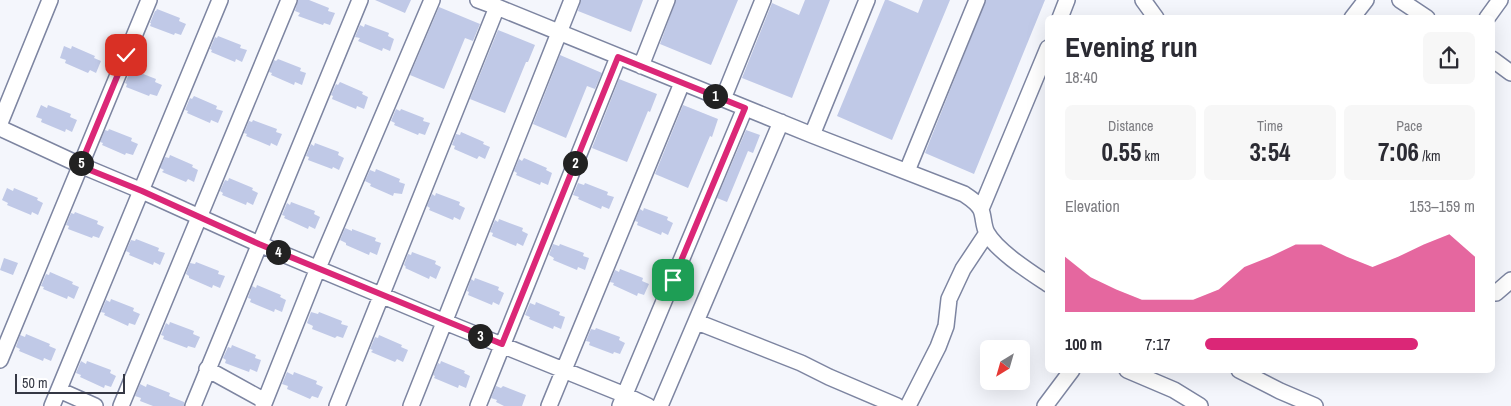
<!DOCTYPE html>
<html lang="en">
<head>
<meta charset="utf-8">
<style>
  :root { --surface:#fff; --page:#f7f7f7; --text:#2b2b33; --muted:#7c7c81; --accent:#db2777 }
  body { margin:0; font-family:"Archivo Narrow",sans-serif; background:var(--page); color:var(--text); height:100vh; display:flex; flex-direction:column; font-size:19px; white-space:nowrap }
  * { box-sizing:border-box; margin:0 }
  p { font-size:16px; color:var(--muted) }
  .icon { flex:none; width:28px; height:28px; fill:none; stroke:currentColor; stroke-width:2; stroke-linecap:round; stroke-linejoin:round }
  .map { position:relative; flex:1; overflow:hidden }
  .drawer { position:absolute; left:1045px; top:15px; width:450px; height:358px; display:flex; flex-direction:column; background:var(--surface); border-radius:8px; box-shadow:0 5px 20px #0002 }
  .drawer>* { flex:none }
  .needle { width:32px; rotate:217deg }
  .controls { position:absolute; left:980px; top:340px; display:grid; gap:10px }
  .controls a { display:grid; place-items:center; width:50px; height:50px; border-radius:8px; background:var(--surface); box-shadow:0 5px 20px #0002; font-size:25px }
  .scale { position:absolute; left:15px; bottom:12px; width:110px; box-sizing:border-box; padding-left:5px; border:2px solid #353844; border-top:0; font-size:14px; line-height:18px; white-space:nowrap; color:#353844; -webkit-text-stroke:4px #fff; paint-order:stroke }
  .pin { position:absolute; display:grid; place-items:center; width:42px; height:42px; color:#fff; margin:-21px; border-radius:10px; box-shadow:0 2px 8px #0006 }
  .km { position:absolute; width:25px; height:25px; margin:-12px; border-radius:50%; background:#222; color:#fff; font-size:14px; line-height:25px; text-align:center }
  .round { display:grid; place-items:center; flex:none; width:52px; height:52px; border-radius:8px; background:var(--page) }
  .overview { display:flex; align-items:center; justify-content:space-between; height:85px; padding:0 20px }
  h1 { font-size:28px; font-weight:700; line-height:38px }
  .stats { display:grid; grid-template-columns:repeat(3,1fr); gap:8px; height:85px; padding:5px 20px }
  .stats div { display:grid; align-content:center; border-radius:8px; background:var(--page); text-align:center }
  .stats b { font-size:25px; font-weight:700 }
  .stats small { font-size:14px; font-weight:400 }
  .stats p { font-size:14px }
  .chart { height:140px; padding:10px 20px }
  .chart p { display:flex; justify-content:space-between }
  .chart svg { width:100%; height:90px; margin-top:5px; fill:var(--accent); opacity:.7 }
  ul { padding:0 20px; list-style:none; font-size:16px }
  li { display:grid; grid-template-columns:80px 60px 1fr; align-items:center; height:38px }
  li i { height:12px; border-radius:6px; background:var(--accent) }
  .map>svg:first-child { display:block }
</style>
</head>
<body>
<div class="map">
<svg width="1511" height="406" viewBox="0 0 1511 406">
  <rect width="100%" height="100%" fill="#f4f6fc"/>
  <!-- building -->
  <path fill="#c0c9e7" d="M298 0H309L329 8 328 11 335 13 330 25 324 23 323 25 298 16 300 13 295 11Z
    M375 0H411L405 13Z
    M581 0H643L631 32 578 11Z
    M676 0H738L711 65 660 44Z
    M805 0H830L792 98 742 78 772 3 799 15Z
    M885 0H888L918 13 923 0H950L892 140 837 116Z
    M986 0H1045L974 174 925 153Z
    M439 7 480 24 473 41 465 38 444 89 410 75Z
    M157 9 180 18 179 21 186 24 181 35 175 33 174 35 150 26 151 23H150L155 11H156Z
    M365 24 389 33 388 36 394 39 390 51 383 48 382 51 358 41 360 38 355 37 360 25 364 27Z
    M498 30 535 45 528 62H526L505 113 470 99Z
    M218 36 241 45 240 48 247 50 242 62 236 59 235 62 211 52 212 50 210 49 215 37 217 38Z
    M64 46 71 49 72 46 95 56 94 58 101 61 96 73 90 70 88 73 65 63 66 60 60 58Z
    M560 55 602 73 595 89 587 86 566 138 533 124Z
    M278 59 301 68 300 71 306 73 302 85 295 82 294 85 271 75 272 73 269 72 274 60 276 61Z
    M133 70 156 79 155 82 162 85 157 96 150 94 149 96 126 87 127 84 125 83 130 72H131Z
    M619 79 657 94 650 112 648 111 627 162 592 148Z
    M340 82 363 92 362 94 368 97 364 109 357 106 356 109 332 99 333 96 331 95 336 84 338 85Z
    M194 96 217 106 216 109 223 111 218 123 211 120 210 123 187 113 188 111 185 110 190 98 192 99Z
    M41 105 47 108 48 105 71 114 70 117 77 120 72 132 66 129 65 132 41 122 42 119 36 117Z
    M683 105 718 119 712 137 710 136 688 188 655 174Z
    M396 109 400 111 401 109 424 118 423 121 430 123 425 135 419 133 418 135 394 125 395 123 391 121Z
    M253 120 277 129 276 132 282 134 277 146 271 143 270 146 246 136 247 134 244 133 249 121 252 122Z
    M109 129 132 138 131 141 138 144 133 155 126 153 125 155 102 145 103 143 100 142 105 130 108 131Z
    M746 130 760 135 753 153 748 151 727 202 717 198Z
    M461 132 484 142 483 144 490 147 485 159 479 156 477 159 454 149 455 146 452 145 456 134 460 135Z
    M315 143 339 152 338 155 344 158 339 170 333 167 332 169 308 160 309 157 306 156 311 144 314 146Z
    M170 155 193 165 192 167 198 170 194 182 188 179 186 182 162 172 164 170 160 168 165 157 169 158Z
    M524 158 547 168 546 170 552 173 548 185 541 182 540 185 516 175 517 173 514 171 519 159 522 161Z
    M376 169 400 179 399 182 405 184 402 194 394 193 393 196 370 186 371 184 365 181 370 170 375 172Z
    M229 178 253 188 252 190 258 193 253 205 247 202 246 205 222 195 223 193 220 191 225 180 228 181Z
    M578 183 584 185 585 183 608 192 607 195 614 197 609 209 602 206 601 209 578 199 579 197 573 195Z
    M7 188 13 191 14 188 38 198 37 200 43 203 38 215 32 212 31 215 7 205 8 203 2 200Z
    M436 193 460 202 459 205 465 208 460 220 454 217 453 220 429 210 430 208 427 206 432 194 435 196Z
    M291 202 315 211 314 214 320 217 315 229 309 226 308 229 284 218 285 216 282 215 287 203 290 205Z
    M644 208 668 217 667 220 673 223 668 235 662 232 661 235 637 225 638 222 635 221 640 209 643 211Z
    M75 212 98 221 97 224 104 227 99 238 93 236 92 238 68 229 69 226 66 225 71 213 74 214Z
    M499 219 523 228 522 231 528 234 523 246 517 243 516 246 492 236 493 233 490 232 495 220 498 222Z
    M345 228 352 231V229L376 238 375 241 381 243 377 255 370 252 369 255 346 245V243L340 240Z
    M136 239 159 248 158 251 165 253 160 265 154 262 153 265 129 255 130 253 126 251 131 240 135 241Z
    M553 244 559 246 560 244 584 253 583 256 589 258 585 270 578 267 577 270 553 260 554 258 549 255Z
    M412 252 436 261 435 264 441 267 436 279 430 276 429 279 405 268 406 267 404 265 408 254 411 255Z
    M4 258 18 263 13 275 0 270Z
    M196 262 219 271 218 274 225 276 220 288 213 285 212 288 189 278V276L186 274 190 263 195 264Z
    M620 269 643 278 642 281 649 284 644 295 638 293 637 296 613 285 614 283 610 282 615 270 619 272Z
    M50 272 73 282 72 284 79 287 74 299 68 296 67 299 43 289 44 287 41 286 46 274 49 275Z
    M475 278 499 287 498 290 504 293 499 305 493 302 492 305 468 295 469 292 467 291 471 279 474 281Z
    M257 285 281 295 280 297 286 300 282 312 275 309 274 312 250 302 251 299 248 298 252 286 256 288Z
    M111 299 134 308 133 311 140 314 135 325 129 323 128 326 104 315 105 313 101 312 106 300 110 302Z
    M536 302 560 312 559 315 565 317 561 329 554 326 553 329 529 319 530 317 525 315 530 303 535 305Z
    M311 312 318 314 319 312 342 321 341 324 348 326 343 338 337 336 335 338 312 329 313 326 307 323Z
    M170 322 194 331 193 334 200 337 195 348 188 346 187 348 163 339 164 336 161 335 166 323 169 325Z
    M596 328 620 337 619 340 625 343 620 354 614 352 613 354 589 345 590 342 586 341 591 329 595 330Z
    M26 334 50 344 49 346 56 349 51 361 44 358 43 361 19 351 20 349 16 347 20 335 25 337Z
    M379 335 402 345 401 347 408 350 403 362 397 359 395 362 371 352 373 350 370 349 375 337 378 338Z
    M232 345 256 355 255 358 261 360 257 372 250 369 249 372 225 363 226 360 223 358 228 347 231 348Z
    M81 361 86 364 87 361 111 370 110 373 116 376 111 387 105 385 104 388 80 377 81 375 76 373Z
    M441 361 465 371 464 373 470 376 466 388 459 385 458 388 434 378 435 376 433 375 438 363 440 364Z
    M287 372 293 375 294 372 317 381 316 384 323 387 318 398 312 396 310 399 287 389 288 386 282 384Z
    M140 384 146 387 147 384 170 393 169 396 184 402V406H153L140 401 141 398 135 396Z
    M496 386 501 388 503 386 526 395 522 406H504L496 402 497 400 491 398Z"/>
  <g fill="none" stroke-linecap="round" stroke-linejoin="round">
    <defs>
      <path id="minor" d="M478 0 497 7 812 135 964 194C970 198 978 203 981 210 984 217 983 226 987 233 997 251 1030 272 1048 284
        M1143 0 1156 18
        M1400 0 1427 18
        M1060 18 1067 0
        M1352 18 1366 0
        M1487 18 1500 0
        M1492 59 1511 73
        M641 66 667 0
        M723 99 763 0
        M0 123 50 0
        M0 128 80 165 142 191 259 244 445 322 625 395 648 406
        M812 135 867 0
        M907 171 977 0
        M981 209 1048 48
        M1492 293H1496L1511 280
        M697 322 801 363 829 377 897 406
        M0 360 149 0
        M207 369 265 401
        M1127 370 1174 390 1200 406
        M1239 370 1280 391 1315 406
        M59 390 95 406
        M52 406 220 0
        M121 406 289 0
        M193 406 360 0
        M263 406 318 268 432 0
        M337 406 497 7
        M411 406 572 0
        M478 406 618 57
        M549 406 682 83
        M620 406 745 108
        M660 406 781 122
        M908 406 938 347 946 326 949 299 963 269 987 233
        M1045 406 1072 370"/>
    </defs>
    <!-- minor casing -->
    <use href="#minor" stroke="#7d85a1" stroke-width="18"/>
    <!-- minor -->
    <use href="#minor" stroke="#fff" stroke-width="15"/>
  </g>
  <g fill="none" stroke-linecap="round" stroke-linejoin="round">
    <defs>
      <path id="route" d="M126 55 80 166 142 191 259 244 502 344 618 57 745 108 673 280"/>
    </defs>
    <!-- route casing -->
    <use href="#route" stroke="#fff" stroke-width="10"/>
    <!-- route -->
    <use href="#route" stroke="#db2777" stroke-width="6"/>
  </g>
</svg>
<div class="controls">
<a><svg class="needle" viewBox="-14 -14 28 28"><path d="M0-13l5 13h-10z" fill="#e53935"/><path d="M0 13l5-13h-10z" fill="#7c7c81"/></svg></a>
</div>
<div class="scale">50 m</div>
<div class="pin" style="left:673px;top:280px;background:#1e9e55"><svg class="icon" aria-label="arrive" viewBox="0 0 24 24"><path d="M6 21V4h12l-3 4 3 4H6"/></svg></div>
<div class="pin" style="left:126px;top:55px;background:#d93025"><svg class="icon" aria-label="check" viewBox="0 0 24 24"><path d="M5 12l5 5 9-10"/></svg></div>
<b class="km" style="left:715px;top:96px">1</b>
<b class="km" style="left:575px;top:163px">2</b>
<b class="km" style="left:480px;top:336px">3</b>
<b class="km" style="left:278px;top:252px">4</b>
<b class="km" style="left:81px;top:163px">5</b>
<section class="drawer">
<div class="overview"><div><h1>Evening run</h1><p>18:40</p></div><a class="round"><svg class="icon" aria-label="share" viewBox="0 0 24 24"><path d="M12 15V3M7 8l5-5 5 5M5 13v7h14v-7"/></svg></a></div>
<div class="stats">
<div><p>Distance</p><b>0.55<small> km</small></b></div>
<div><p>Time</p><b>3:54</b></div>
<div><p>Pace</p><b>7:06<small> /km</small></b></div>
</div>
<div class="chart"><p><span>Elevation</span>153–159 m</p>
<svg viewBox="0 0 160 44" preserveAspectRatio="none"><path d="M0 44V17L10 27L20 33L30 38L40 38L50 38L60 33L70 22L80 17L90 11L100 11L110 17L120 22L130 17L140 11L150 6L160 17V44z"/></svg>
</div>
<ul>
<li><b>100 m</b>7:17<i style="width:79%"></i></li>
</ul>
</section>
</div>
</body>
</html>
